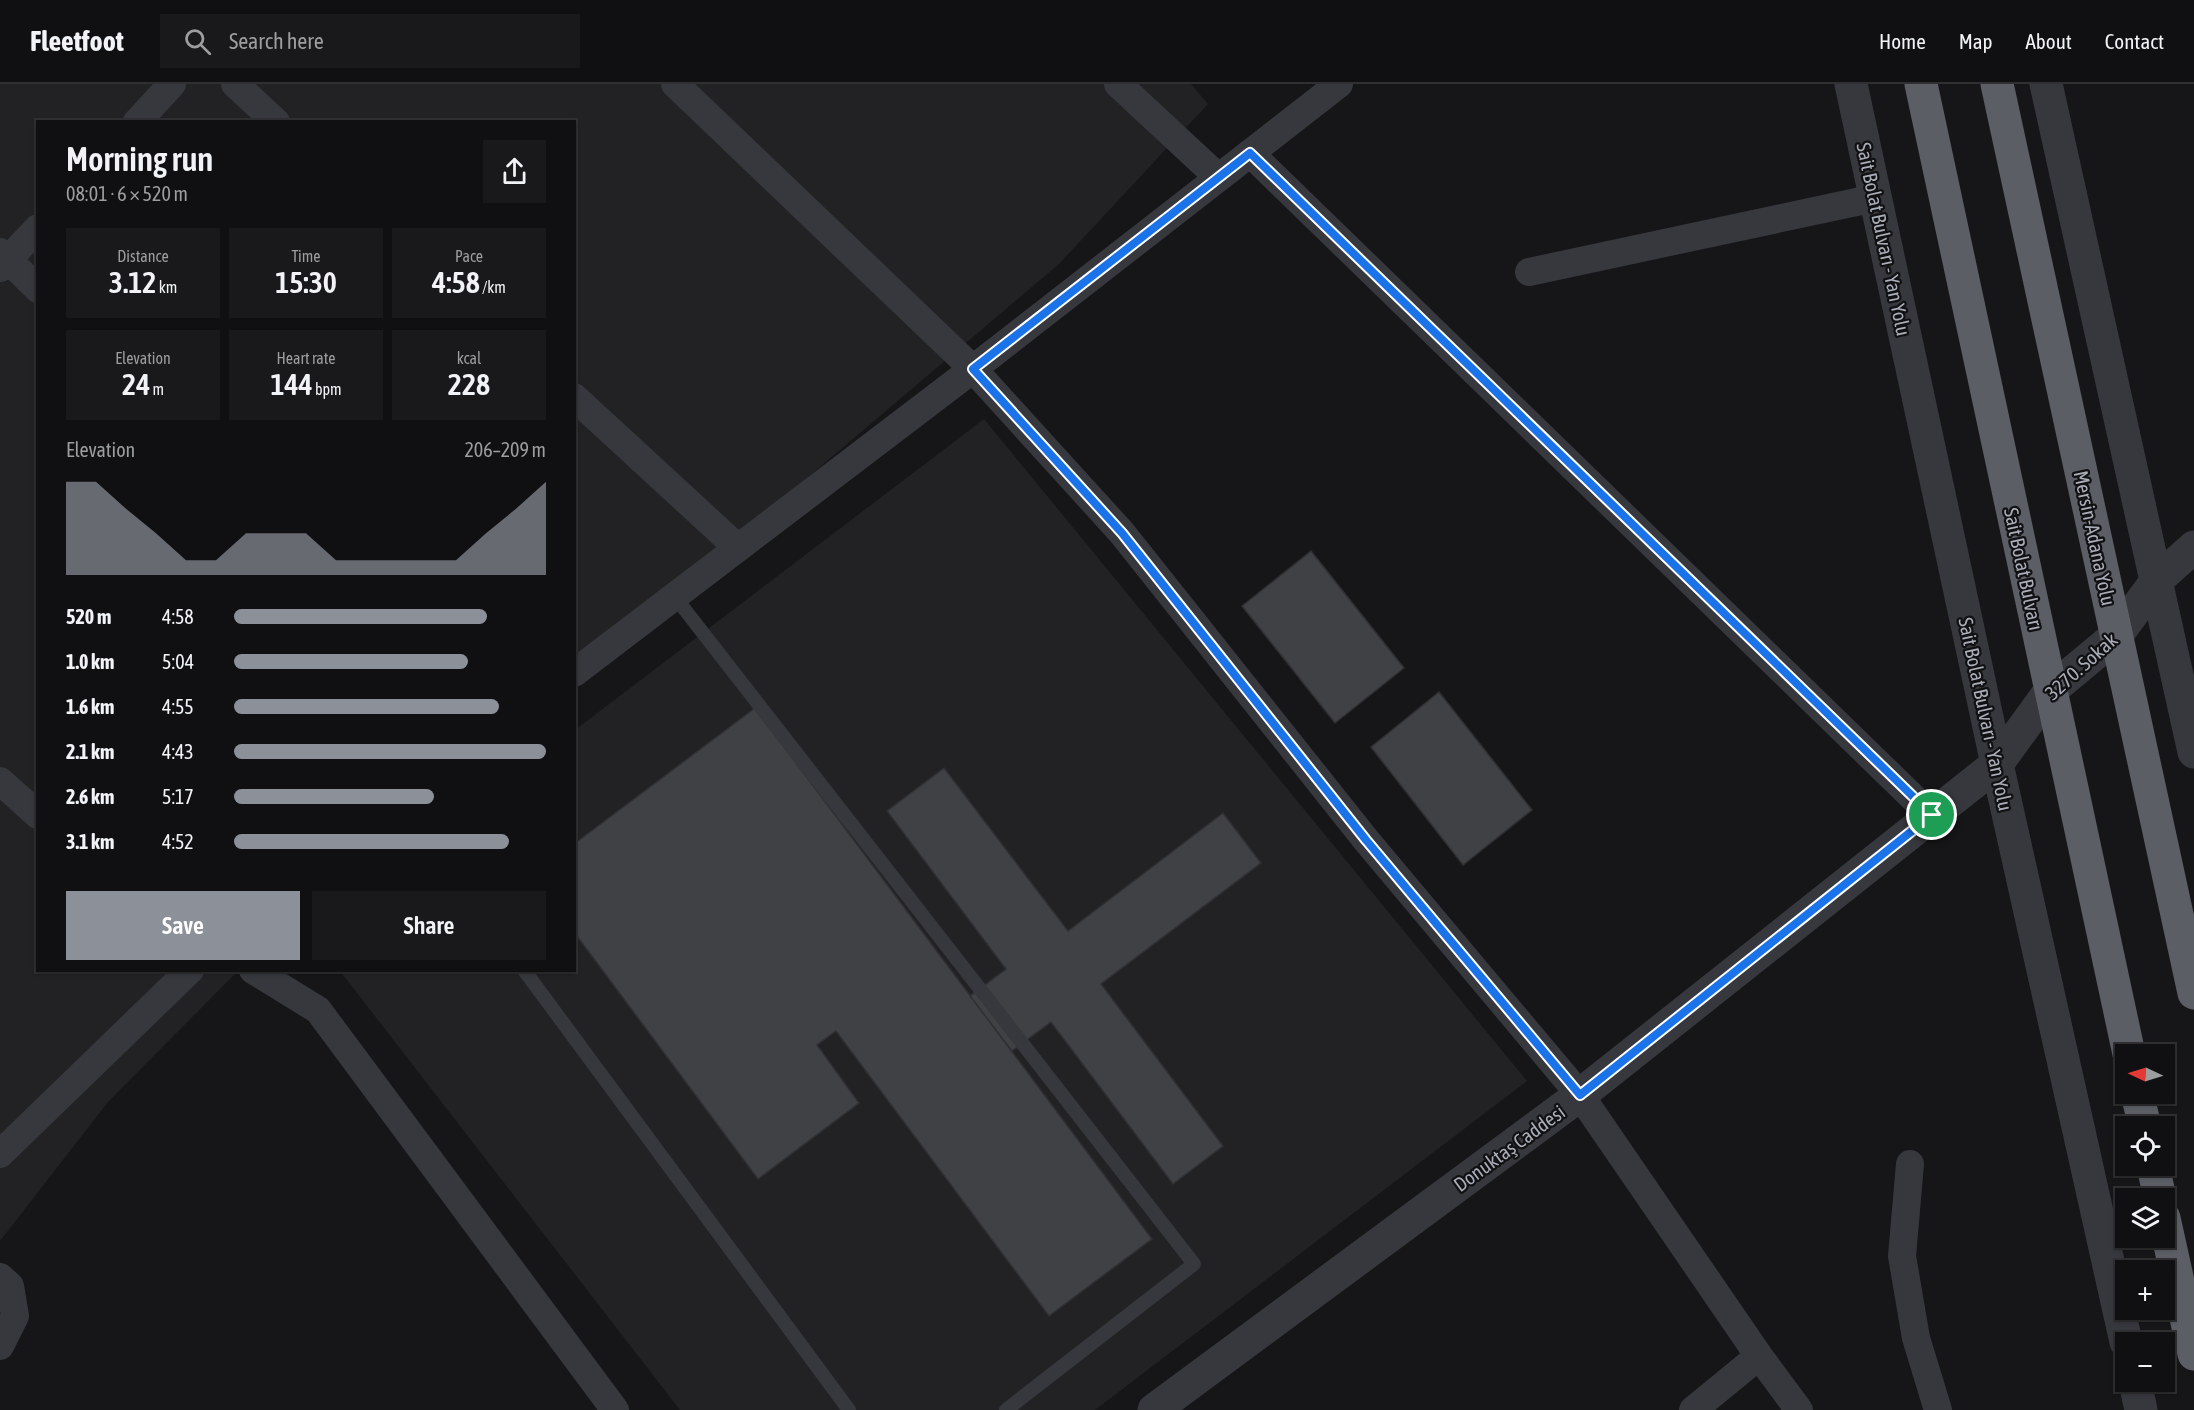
<!DOCTYPE html>
<html lang="en">
<head>
<meta charset="utf-8">
<style>
  :root { --surface:#101012; --page:#19191b; --text:#f1f3f6; --muted:#9c9d9f; --line:#303032; --accent:#8c9099 }
  body { margin:0; font-family:"Asap Condensed",sans-serif; background:var(--page); color:var(--text); height:100vh; display:flex; flex-direction:column; font-size:22px; white-space:nowrap }
  * { box-sizing:border-box; margin:0 }
  p { font-size:20px; color:var(--muted) }
  .icon { flex:none; width:33px; height:33px; fill:none; stroke:currentColor; stroke-width:2; stroke-linecap:round; stroke-linejoin:round }
  .map { position:relative; flex:1; overflow:hidden }
  .side { position:absolute; left:36px; top:36px; width:540px; height:852px; display:flex; flex-direction:column; background:var(--surface); border-radius:0px; box-shadow:0 2px 4px #0004,0 0 0 2px var(--line) }
  .side>* { flex:none }
  .needle { width:39px; rotate:274deg }
  .buttons { position:absolute; left:2115px; top:960px; display:grid; gap:12px }
  .buttons a { display:grid; place-items:center; width:60px; height:60px; border-radius:0px; background:var(--surface); box-shadow:0 2px 4px #0004,0 0 0 2px var(--line); font-size:30px }
  .pin { position:absolute; display:grid; place-items:center; width:51px; height:51px; color:#fff; margin:-26px; border:3px solid #fff; border-radius:50%; box-shadow:0 2px 6px #0007 }
  .round { display:grid; place-items:center; flex:none; width:63px; height:63px; border-radius:0px; background:var(--page) }
  .headline { display:flex; align-items:center; justify-content:space-between; height:102px; padding:0 30px }
  h1 { font-size:33px; font-weight:600; line-height:45px }
  .metrics { display:grid; grid-template-columns:repeat(3,1fr); gap:9px; height:102px; padding:6px 30px }
  .metrics div { display:grid; align-content:center; border-radius:0px; background:var(--page); text-align:center }
  .metrics b { font-size:30px; font-weight:600 }
  .metrics small { font-size:16px; font-weight:400 }
  .metrics p { font-size:16px }
  .chart { height:168px; padding:12px 30px }
  .chart p { display:flex; justify-content:space-between }
  .chart svg { width:100%; height:108px; margin-top:6px; fill:var(--accent); opacity:.7 }
  .cta { display:flex; gap:12px; margin-top:auto; padding:12px 30px }
  .cta a { flex:1; height:69px; border-radius:0px; background:var(--accent); color:#fff; font-size:24px; font-weight:600; line-height:69px; text-align:center }
  .cta a+a { background:var(--page); color:var(--text) }
  ul { padding:0 30px; list-style:none; font-size:20px }
  li { display:grid; grid-template-columns:96px 72px 1fr; align-items:center; height:45px }
  li i { height:15px; border-radius:8px; background:var(--accent) }
  header { display:flex; align-items:center; gap:36px; box-sizing:border-box; height:84px; padding:0 30px; background:var(--surface); border-bottom:2px solid var(--line) }
  header strong { font-size:28px }
  nav { display:flex; gap:33px; margin-inline-start:auto; font-size:21px }
  .search { width:420px; height:54px; background:var(--page); display:flex; align-items:center; gap:15px; box-sizing:border-box; padding:0 21px; border-radius:0px; color:var(--muted); font-size:22px }
  .map>svg:first-child { display:block }
</style>
</head>
<body>
<header>
<strong>Fleetfoot</strong>
<div class="search"><svg class="icon" aria-label="search" viewBox="0 0 24 24"><circle cx="10" cy="10" r="6"/><path d="M15 15l6 6"/></svg>Search here</div>
<nav><a>Home</a><a>Map</a><a>About</a><a>Contact</a></nav>
</header>
<div class="map">
<svg width="2194" height="1326" viewBox="0 0 2194 1326">
  <rect width="100%" height="100%" fill="#161618"/>
  <!-- built -->
  <path fill="#222225" d="M0 0H1191L1208 20 1059 180 575 591 574 38H38V886L238 887 108 1018 0 1157Z
    M984 335 1527 997 1095 1326H680L340 887 574 886 575 646Z"/>
  <!-- building -->
  <path fill="#404145" stroke="#303034" stroke-width="1.5" d="M1311 467 1404 584 1335 639 1242 522Z
    M1439 608 1532 726 1463 781 1371 663Z
    M755 624 1152 1155 1049 1232 836 947 817 961 859 1019 758 1095 574 848V760Z
    M944 684 1068 847 1223 729 1261 779 1101 900 1223 1062 1173 1100 1051 938 1012 967 970 912 1006 885 887 727Z"/>
  <g fill="none" stroke-linecap="round" stroke-linejoin="round">
    <!-- service -->
    <path stroke="#37383d" stroke-width="14" d="M675 513 1194 1180 1006 1326
      M524 886 849 1326"/>
    <!-- minor -->
    <path stroke="#37383d" stroke-width="28" d="M235 0 276 38
      M675 0 973 285 1122 449 1366 756 1580 1011 1759 1272 1799 1326
      M1118 0 1218 93
      M137 38 172 0
      M1250 69 1931 731
      M0 168 38 205
      M0 184 38 144
      M1529 188 1875 114
      M574 313 738 464
      M574 589 973 285 1339 0
      M0 697 38 731
      M253 886 318 926 615 1326
      M0 1070 190 886
      M1910 1080 1902 1172 1916 1254 1938 1326
      M0 1193 10 1202 15 1232 0 1262
      M1693 1326 1759 1272"/>
    <!-- tertiary -->
    <path stroke="#37383d" stroke-width="33" d="M1851 0 1997 680 2126 1258
      M2046 0 2194 668
      M2135 1298 2141 1326
      M1154 1326 1580 1011 1997 680 2050 607 2116 552 2157 496 2194 463"/>
    <!-- trunk -->
    <path stroke="#5b5e65" stroke-width="33" d="M1921 0 2129 970
      M1997 0 2194 909
      M2137 1010 2145 1042
      M2153 1082 2160 1114
      M2164 1134 2194 1270"/>
  </g>
  <g fill="none" stroke-linecap="round" stroke-linejoin="round">
    <defs>
      <path id="route" d="M1250 69 1932 731 1580 1011 1366 756 1122 449 973 285Z"/>
    </defs>
    <!-- route casing -->
    <use href="#route" stroke="#fff" stroke-width="12"/>
    <!-- route -->
    <use href="#route" stroke="#1a73e8" stroke-width="8"/>
  </g>
  <g text-anchor="middle" dominant-baseline="central" stroke-width="4.5" stroke-linejoin="round" paint-order="stroke">
    <!-- street labels -->
    <g font-size="20" fill="#a8adb8" stroke="#111113">
      <text transform="translate(1884 155) rotate(78)">Sait Bolat Bulvarı - Yan Yolu</text>
      <text transform="translate(2095 454) rotate(78)">Mersin-Adana Yolu</text>
      <text transform="translate(2024 485) rotate(78)">Sait Bolat Bulvarı</text>
      <text transform="translate(2081 582) rotate(-42)">3270. Sokak</text>
      <text transform="translate(1986 630) rotate(78)">Sait Bolat Bulvarı - Yan Yolu</text>
      <text transform="translate(1509 1064) rotate(-36)">Donuktaş Caddesi</text>
    </g>
  </g>
</svg>
<div class="buttons">
<a><svg class="needle" viewBox="-14 -14 28 28"><path d="M0-13l5 13h-10z" fill="#e53935"/><path d="M0 13l5-13h-10z" fill="#9c9d9f"/></svg></a>
<a><svg class="icon" aria-label="locate" viewBox="0 0 24 24"><circle cx="12" cy="12" r="6"/><path d="M12 2v4M12 18v4M2 12h4M18 12h4"/></svg></a>
<a><svg class="icon" aria-label="layers" viewBox="0 0 24 24"><path d="M12 4l9 5-9 5-9-5zM3 14l9 5 9-5"/></svg></a>
<a>+</a>
<a>−</a>
</div>
<div class="pin" style="left:1932px;top:731px;background:#1e9e55"><svg class="icon" aria-label="arrive" viewBox="0 0 24 24"><path d="M6 21V4h12l-3 4 3 4H6"/></svg></div>
<section class="side">
<div class="headline"><div><h1>Morning run</h1><p>08:01 · 6 × 520 m</p></div><a class="round"><svg class="icon" aria-label="share" viewBox="0 0 24 24"><path d="M12 15V3M7 8l5-5 5 5M5 13v7h14v-7"/></svg></a></div>
<div class="metrics">
<div><p>Distance</p><b>3.12<small> km</small></b></div>
<div><p>Time</p><b>15:30</b></div>
<div><p>Pace</p><b>4:58<small> /km</small></b></div>
</div>
<div class="metrics">
<div><p>Elevation</p><b>24<small> m</small></b></div>
<div><p>Heart rate</p><b>144<small> bpm</small></b></div>
<div><p>kcal</p><b>228</b></div>
</div>
<div class="chart"><p><span>Elevation</span>206–209 m</p>
<svg viewBox="0 0 160 44" preserveAspectRatio="none"><path d="M0 44V6L10 6L20 17L30 27L40 38L50 38L60 27L70 27L80 27L90 38L100 38L110 38L120 38L130 38L140 27L150 17L160 6V44z"/></svg>
</div>
<ul>
<li><b>520 m</b>4:58<i style="width:81%"></i></li>
<li><b>1.0 km</b>5:04<i style="width:75%"></i></li>
<li><b>1.6 km</b>4:55<i style="width:85%"></i></li>
<li><b>2.1 km</b>4:43<i style="width:100%"></i></li>
<li><b>2.6 km</b>5:17<i style="width:64%"></i></li>
<li><b>3.1 km</b>4:52<i style="width:88%"></i></li>
</ul>
<div class="cta"><a>Save</a><a>Share</a></div>
</section>
</div>
</body>
</html>
